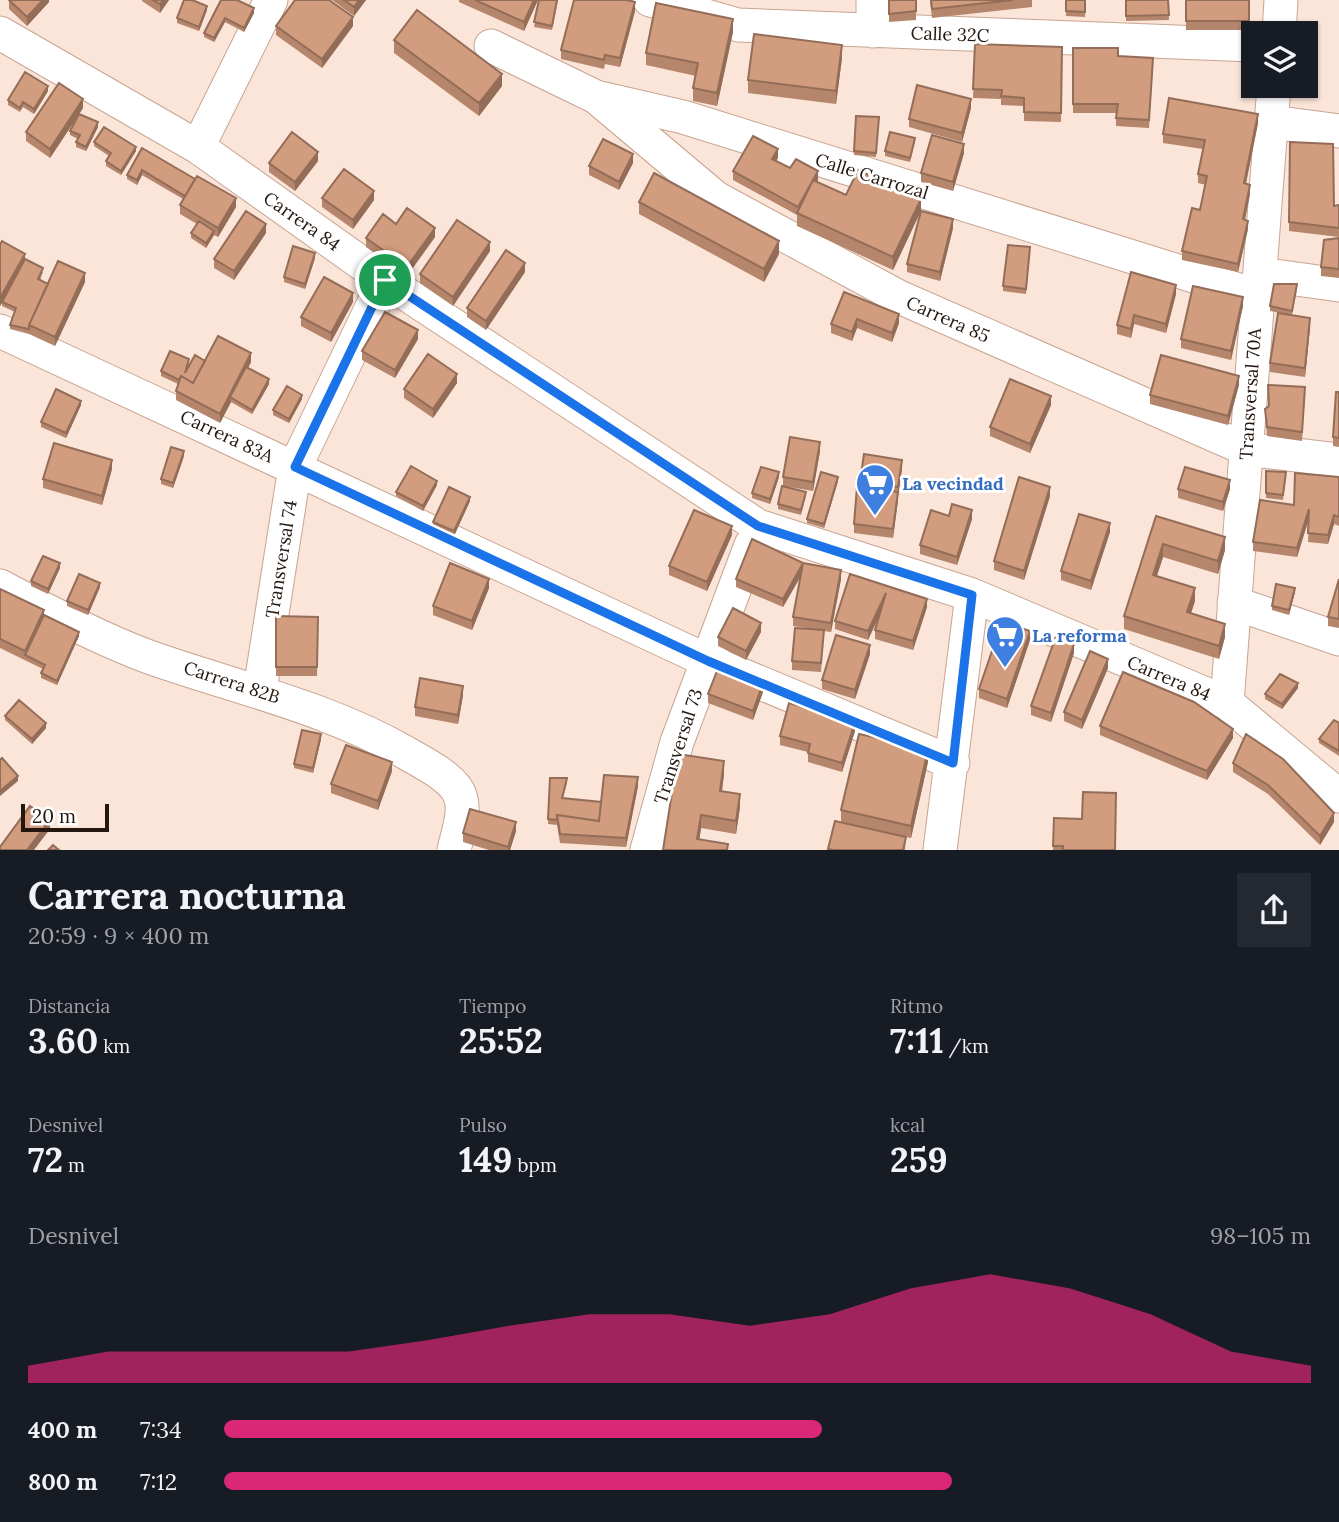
<!DOCTYPE html>
<html lang="es">
<head>
<meta charset="utf-8">
<style>
  :root { --surface:#171b24; --page:#242831; --text:#f1f3f6; --muted:#9ea1a6; --accent:#db2777 }
  body { margin:0; font-family:Lora,serif; background:var(--page); color:var(--text); height:100vh; display:flex; flex-direction:column; font-size:26px; white-space:nowrap }
  * { box-sizing:border-box; margin:0 }
  p { font-size:23px; color:var(--muted) }
  .icon { flex:none; width:38px; height:38px; fill:none; stroke:currentColor; stroke-width:2; stroke-linecap:round; stroke-linejoin:round }
  .map { position:relative; height:850px; overflow:hidden }
  .sheet { display:flex; flex-direction:column; background:var(--surface); flex:1 }
  .sheet>* { flex:none }
  .controls { position:absolute; left:1241px; top:21px; display:grid; gap:14px }
  .controls a { display:grid; place-items:center; width:77px; height:77px; border-radius:0px; background:var(--surface); box-shadow:0 2px 5px #0004; font-size:35px }
  .scale { position:absolute; left:21px; bottom:18px; width:88px; box-sizing:border-box; padding-left:7px; border:4px solid #241710; border-top:0; font-size:19px; line-height:24px; white-space:nowrap; color:#241710; -webkit-text-stroke:5px #fff; paint-order:stroke }
  .pin { position:absolute; display:grid; place-items:center; width:60px; height:60px; color:#fff; margin:-30px; border:4px solid #fff; border-radius:50%; box-shadow:0 2px 7px #0007 }
  .round { display:grid; place-items:center; flex:none; width:74px; height:74px; border-radius:0px; background:var(--page) }
  .overview { display:flex; align-items:center; justify-content:space-between; height:119px; padding:0 28px }
  h1 { font-size:38px; font-weight:700; line-height:52px }
  .figures { display:grid; grid-template-columns:repeat(3,1fr); gap:10px; height:119px; padding:7px 28px }
  .figures div { display:grid; align-content:center }
  .figures b { font-size:35px; font-weight:700 }
  .figures small { font-size:19px; font-weight:400 }
  .figures p { font-size:19px }
  .chart { height:196px; padding:14px 28px }
  .chart p { display:flex; justify-content:space-between }
  .chart svg { width:100%; height:126px; margin-top:7px; fill:var(--accent); opacity:.7 }
  ul { padding:0 28px; list-style:none; font-size:23px }
  li { display:grid; grid-template-columns:112px 84px 1fr; align-items:center; height:52px }
  li i { height:18px; border-radius:9px; background:var(--accent) }
  .map>svg:first-child { display:block }
</style>
</head>
<body>
<div class="map">
<svg width="1339" height="850" viewBox="0 0 1339 850">
  <rect width="100%" height="100%" fill="#fbe4d8"/>
  <g fill="none" stroke-linecap="round" stroke-linejoin="round">
    <defs>
      <path id="street" d="M650 0 738 25 1253 45
        M873 0V31
        M0 33 198 147 385 280 758 526 972 595 1227 703 1339 796
        M1279 33 1281 0
        M491 46 596 97 683 117 1258 296
        M596 97 716 198 897 296 1246 449 1339 460
        M1272 122 1339 131
        M198 147 271 0
        M1260 274 1339 285
        M0 331 708 661 953 763
        M0 586C48 612 98 638 149 657 237 688 327 707 408 754 425 764 444 773 456 788 469 806 458 831 454 850
        M1234 603 1339 639
        M260 690 295 467 385 280
        M1227 703 1274 86
        M647 850 677 742 751 545
        M940 850 972 595"/>
    </defs>
    <!-- street casing -->
    <use href="#street" stroke="#c8a592" stroke-width="35"/>
    <!-- street -->
    <use href="#street" stroke="#fff" stroke-width="33"/>
  </g>
  <!-- wall -->
  <path fill="#b5866c" d="M9 0H49V2L27 26 9 9Z
    M142 0H169L160 13 142 1Z
    M221 0 254 13 244 32 225 22 214 42 204 37V33Z
    M332 0H366L354 16Z
    M459 0H538L524 31 459 2Z
    M539 0H558L552 30 534 27Z
    M889 0H916V20L889 22Z
    M930 0H1032V7L932 18Z
    M1066 0H1086L1085 17 1066 16Z
    M1126 0H1168L1169 20 1126 21Z
    M1186 0H1249V30H1186Z
    M207 10 199 31 177 23V18Z
    M635 11 620 67 605 64 604 69 561 59V50Z
    M276 26H353L322 68 276 35Z
    M733 32 717 106 693 101V88L696 76 646 65V53Z
    M394 40 502 86 479 116 394 53Z
    M975 44 1062 47 1061 122 1024 121V106L1001 105V99L973 98Z
    M1073 48 1118 56 1153 67 1149 128 1116 126V113H1073Z
    M842 58 836 104 748 93V80Z
    M48 91 34 114 23 107 20 112 8 105V100Z
    M83 108 79 114 98 127 86 151 76 147V142L78 139 70 135V131L76 119 50 158 26 141V132Z
    M971 108 962 142 909 127V119Z
    M856 116 879 117 876 157 854 155Z
    M1258 123 1246 184 1250 194 1245 220 1248 229 1238 272 1182 260V251L1200 210 1206 185 1198 183V174L1203 149 1163 143V134Z
    M94 142 136 151 121 175 106 166V161L109 156 94 146Z
    M915 142 910 162 885 156V151Z
    M1290 142 1334 206 1339 205V237L1289 231Z
    M142 148 236 207 218 237 214 235 206 248 191 238V233L197 224 180 214V205L183 199 142 175 137 185 127 179V175Z
    M964 153 953 191 921 182V173Z
    M778 158 776 161 790 168 818 180 817 182 846 195 921 211 953 228 940 281 907 272V264L920 212 893 270 797 226V215L733 180V171Z
    M318 161 295 191 269 172V163Z
    M633 163 619 190 589 175V166Z
    M322 198 374 200 353 229 322 207Z
    M639 202 779 254 764 282 639 214Z
    M396 224 435 237 407 276 366 247V238Z
    M266 233 234 280 214 268V259Z
    M1339 238V278L1321 276V267Z
    M0 245 25 259 43 272 40 280 48 284 85 282 55 346 29 334 10 329V325L15 312 2 306V303L0 306Z
    M1030 247 1026 294 1003 291V286Z
    M490 251 453 306 420 283V274Z
    M315 258 305 289 284 282V277Z
    M525 272 486 330 467 317V308Z
    M1297 289 1292 315 1310 327 1305 377 1270 372V363L1292 315 1270 311V306Z
    M844 292 899 323 892 342 857 328 852 341 831 333V324Z
    M1176 294 1166 333 1134 324 1131 338 1117 334V325Z
    M353 302 331 342 301 326V317Z
    M1243 306 1231 360 1181 348V339Z
    M418 339 395 378 362 360V351Z
    M205 361 251 362 248 368 269 384 252 414 231 402 220 423 176 400V391L178 384 161 376V371L189 364 188 367Z
    M457 383 433 418 404 398V389Z
    M1239 385 1228 425 1150 404V395Z
    M1339 392V447L1333 446V437Z
    M1305 396 1302 441 1267 436 1265 409Z
    M302 399 289 423 273 415V410Z
    M81 405 66 438 41 427V422Z
    M1051 405 1030 453 990 436V427Z
    M820 451 813 491 783 486V477Z
    M184 456 173 488 161 484V479Z
    M112 469 102 505 43 488V479Z
    M902 469 898 496 893 538 854 533V524L860 487V481Z
    M1266 471 1286 477 1283 500 1266 498Z
    M779 477 770 504 752 498V493Z
    M1339 477V526L1334 524 1328 544 1308 542 1309 519 1297 557 1253 551V542L1294 505Z
    M838 481 824 528 807 523V519Z
    M437 485 423 511 396 496V492Z
    M1178 489H1230L1223 511 1178 498Z
    M806 496 801 515 778 509V504Z
    M1050 496 1024 580 994 570V561Z
    M470 501 454 536 433 526V522Z
    M949 516 972 519 957 565 920 554V545Z
    M1156 516 1225 550 1218 574 1163 557 1157 576 1195 601 1191 613 1225 637 1219 659 1124 629V616Z
    M1110 532 1091 590 1061 580V571Z
    M732 535 707 591 669 575V566Z
    M803 563 841 579 831 632 824 631 821 672 792 670V661L813 629 793 626V617L801 576 783 607 736 587V579Z
    M60 568 48 594 31 586V581Z
    M1339 579V628L1328 626V617Z
    M100 587 88 615 67 606V601Z
    M489 588 472 630 433 615V606Z
    M0 589 79 636 57 685 41 678V673L43 669 0 648Z
    M1295 592 1289 615 1272 610V606Z
    M927 607 913 650 875 639V630L879 615 868 640 835 629V621Z
    M276 616 318 617 317 676H276Z
    M761 632 746 660 718 646V637Z
    M1030 640 1007 708 979 698V689Z
    M1074 653 1051 722 1031 715V706Z
    M870 654 855 699 822 689V680Z
    M1108 668 1082 729 1064 721V712Z
    M1298 688 1282 709 1265 699V694Z
    M763 692 753 720 708 703V694Z
    M463 695 458 724 415 716V707Z
    M5 716 46 728 32 744 5 720Z
    M1339 723V756L1319 743V739Z
    M1100 726 1233 738 1207 780 1100 735Z
    M855 731 842 772 808 762V752L780 745V736Z
    M321 739 313 773 294 768V764Z
    M928 762 911 838 906 837 905 850H828L835 821 841 822V810Z
    M1233 763 1334 822 1320 845 1268 794 1233 772Z
    M392 771 378 810 331 793V784Z
    M724 774 722 792 740 807 736 834 701 828 699 839 728 850H663Z
    M550 778 567 783 563 798 601 802 638 786 626 847 560 843 557 825 548 824Z
    M1054 818 1115 850H1053Z
    M516 831 510 850H489L463 842V833Z"/>
  <!-- shaded-wall -->
  <path fill="#936d58" d="M43 0H49V2L27 26V17Z
    M163 0H169L160 13V4Z
    M359 0H366L354 16V7Z
    M534 0H538L524 31V22Z
    M635 2V11L620 67V58Z
    M207 6V10L199 31V27Z
    M254 8V13L244 32V28Z
    M353 17V26L322 68V59Z
    M225 18V22L214 42V38Z
    M733 19V32L717 106V93Z
    M842 45V58L836 104V91Z
    M502 74V86L479 116V103Z
    M48 86V91L34 114V109Z
    M83 99V108L50 158V149Z
    M971 99V108L962 142V133Z
    M1258 114V123L1244 192V183Z
    M98 122V127L86 151V147Z
    M964 144V153L953 191V182Z
    M136 147V151L121 175V171Z
    M778 149V158L772 167V159Z
    M318 152V161L295 191V182Z
    M633 154V163L619 190V182Z
    M142 170V175L137 185V180Z
    M818 171V180L800 214 798 213V207Z
    M1250 185V194L1243 228V219Z
    M374 191V200L353 229V220Z
    M236 198V207L218 237V228Z
    M921 199V211L893 270V257Z
    M953 219V228L940 281V272Z
    M1248 221V229L1238 272V264Z
    M266 224V233L234 280V271Z
    M435 228V237L407 276V267Z
    M214 231V235L206 248V243Z
    M779 241V254L764 282V269Z
    M490 242V251L453 306V297Z
    M315 253V258L305 289V284Z
    M25 254V263L0 306V298Z
    M525 263V272L486 330V321Z
    M85 273V282L55 346V337Z
    M1176 285V294L1166 333V324Z
    M353 293V302L331 342V333Z
    M1243 297V306L1231 360V351Z
    M899 314V323L892 342V333Z
    M1134 315V324L1131 338V329Z
    M1310 318V327L1305 377V368Z
    M857 319V328L852 341V332Z
    M418 330V339L395 378V370Z
    M251 353V362L232 398 230 397 231 402 220 423V414Z
    M457 374V383L433 418V409Z
    M1239 376V385L1228 425V416Z
    M269 379V384L252 414V410Z
    M302 395V399L289 423V419Z
    M1051 396V405L1030 453V444Z
    M81 401V405L66 438V433Z
    M820 442V451L813 491V482Z
    M184 451V456L173 488V483Z
    M112 460V469L102 505V496Z
    M902 460V469L898 496V487Z
    M779 472V477L770 504V499Z
    M838 477V481L824 528V524Z
    M1230 480V489L1223 511V502Z
    M437 481V485L423 511V506Z
    M1050 487V496L1024 580V571Z
    M898 492V501L893 538V529Z
    M470 497V501L454 536V531Z
    M1309 509V518L1297 557V548Z
    M972 510V519L957 565V557Z
    M1334 515V524L1328 544V535Z
    M1110 523V532L1091 590V581Z
    M732 526V535L707 591V582Z
    M1225 537V550L1218 574V561Z
    M1163 544V557L1153 587V575Z
    M60 563V568L48 594V589Z
    M803 563V572L783 607V599Z
    M841 570V579L831 632V623Z
    M489 579V588L472 630V621Z
    M100 583V587L88 615V610Z
    M1195 588V601L1187 625V612Z
    M1295 588V592L1289 615V610Z
    M886 593V602L868 640V631Z
    M927 599V607L913 650V641Z
    M44 610V619L25 655V651Z
    M761 623V632L746 660V651Z
    M1225 624V637L1219 659V646Z
    M1030 631V640L1007 708V699Z
    M79 632V636L57 685V681Z
    M1074 644V653L1051 722V713Z
    M870 645V654L855 699V690Z
    M1108 659V668L1082 729V720Z
    M763 683V692L753 720V711Z
    M1298 683V688L1282 709V704Z
    M463 686V695L458 724V715Z
    M855 722V731L842 772V763Z
    M46 723V728L32 744V739Z
    M1233 729V738L1207 780V771Z
    M321 734V739L313 773V768Z
    M928 749V762L911 838V826Z
    M724 761V774L720 804V791Z
    M392 762V771L378 810V801Z
    M18 776V781L0 796V791Z
    M638 777V786L626 847V838Z
    M740 794V807L736 834V821Z
    M1334 813V822L1320 845V836Z
    M701 815V828L698 850 697 839Z
    M50 820V829L34 850H27Z
    M516 822V831L510 850H508Z"/>
  <!-- building -->
  <path fill="#d29c7e" stroke="#936d58" stroke-width="2" d="M9 0H43L27 17Z
    M153 0H163L160 4Z
    M184 0H192L207 6 199 27 177 18Z
    M221 0H237L254 8 244 28 225 18 214 38 204 33Z
    M295 0H329L353 17 322 59 276 26Z
    M344 0H359L354 7Z
    M475 0H534L524 22Z
    M539 0H557L552 26 534 22Z
    M574 0H627L635 2 620 58 605 55 604 60 561 50Z
    M889 0H916V11L889 14Z
    M931 0H1013L932 9Z
    M1066 0H1085V12L1066 11Z
    M1126 0H1168L1169 15 1126 16Z
    M1186 0H1249V21H1186Z
    M656 3 733 19 717 93 693 88 698 63 646 53Z
    M417 10 502 74 479 103 394 40Z
    M754 34 842 45 836 91 748 80Z
    M975 44 1062 47 1061 113 1024 112V98L1001 96 1002 90 973 89Z
    M1073 48H1118V56L1153 58 1149 120 1116 118 1118 104H1073Z
    M25 72 48 86 34 109 23 102 20 108 8 100Z
    M59 83 83 99 50 149 26 132Z
    M917 85 971 99 962 133 909 119Z
    M1169 98 1258 114 1244 183 1250 185 1243 219 1248 221 1238 264 1182 251 1192 208 1200 210 1207 176 1198 174 1205 140 1163 134Z
    M79 114 98 122 86 147 76 142 80 135 70 131Z
    M856 116 879 117 876 153 854 151Z
    M104 127 136 147 121 171 106 161 111 153 94 142Z
    M292 132 318 152 295 182 269 163Z
    M890 132 915 138 910 158 885 151Z
    M932 135 964 144 953 182 921 173Z
    M753 136 778 149 772 159 790 168 796 159 818 171 798 207 733 171Z
    M603 139 633 154 619 182 589 166Z
    M1290 142 1333 144 1334 206 1339 205V228L1289 222Z
    M142 148 195 179 185 196 142 170 137 180 127 175Z
    M344 169 374 191 353 220 322 198Z
    M858 170 921 199 893 257 797 213 813 180 846 195Z
    M654 173 779 241 764 269 639 202Z
    M197 176 236 198 218 228 180 205Z
    M407 208 435 228 407 267 366 238 383 214 396 224Z
    M246 211 266 224 234 271 214 259Z
    M921 211 953 219 940 272 907 264Z
    M457 220 490 242 453 297 420 274Z
    M199 221 214 231 206 243 191 233Z
    M1339 238V269L1321 267 1324 240Z
    M2 241 25 254 0 298V245Z
    M1008 245 1030 247 1026 289 1003 286Z
    M293 246 315 253 305 284 284 277Z
    M506 250 525 263 486 321 467 308Z
    M25 259 43 268 38 279 48 284 29 325V329L10 325 16 308 2 302Z
    M58 261 85 273 55 337 29 325Z
    M1131 272 1176 285 1166 324 1134 315 1131 329 1117 325Z
    M324 277 353 293 331 333 301 317Z
    M1274 284H1297L1292 311 1270 306Z
    M1193 286 1243 297 1231 351 1181 339Z
    M844 292 899 314 892 333 857 319 852 332 831 324Z
    M385 312 418 330 395 370 362 351Z
    M1278 313 1310 318 1305 368 1270 363Z
    M218 336 251 353 220 414 176 391 181 376 193 383Z
    M170 351 189 359 185 373 195 355 205 361 193 383 181 376 179 380 161 371Z
    M428 354 457 374 433 409 404 389Z
    M1161 355 1239 376 1228 416 1150 395Z
    M246 367 269 379 252 410 230 397Z
    M1010 379 1051 396 1030 444 990 427Z
    M1268 385 1305 387 1302 432 1267 427 1265 409 1269 406Z
    M287 386 302 395 289 419 273 410Z
    M56 389 81 401 66 433 41 422Z
    M1336 392H1339V438L1333 437Z
    M790 437 820 442 813 482 783 477Z
    M54 443 112 460 102 496 43 479Z
    M171 447 184 451 173 483 161 479Z
    M864 454 902 460 898 487 860 481Z
    M411 466 437 481 423 506 396 492Z
    M761 467 779 472 770 499 752 493Z
    M1185 467 1230 480 1223 502 1178 489Z
    M1266 471 1286 472 1283 495 1266 493Z
    M821 472 838 477 824 524 807 519Z
    M1295 473 1339 477V517L1334 515 1328 535 1308 533 1309 509 1297 548 1253 542 1260 500 1294 505Z
    M1019 477 1050 487 1024 571 994 561Z
    M782 486 806 492 801 510 778 504Z
    M449 487 470 497 454 531 433 522Z
    M857 487 898 492 893 529 854 524Z
    M952 504 972 510 957 557 920 545 931 510 949 516Z
    M694 510 732 526 707 582 669 566Z
    M1079 514 1110 523 1091 581 1061 571Z
    M1156 516 1225 537 1218 561 1163 544 1153 575 1195 588 1187 612 1225 624 1219 646 1124 616Z
    M752 539 803 563 783 599 736 579Z
    M43 556 60 563 48 589 31 581Z
    M450 563 489 579 472 621 433 606Z
    M803 563 841 570 831 623 793 617Z
    M79 574 100 583 88 610 67 601Z
    M850 574 927 599 913 641 875 630 886 593 868 631 835 621Z
    M1339 579V619L1328 617Z
    M1276 584 1295 588 1289 610 1272 606Z
    M0 589 44 610 25 651 0 639Z
    M733 608 761 623 746 651 718 637Z
    M44 615 79 632 57 681 41 673 45 665 25 655Z
    M276 616 318 617 317 667H276Z
    M1002 622 1030 631 1007 699 979 689Z
    M795 628 824 630 821 663 792 661Z
    M836 635 870 645 855 690 822 680Z
    M1056 636 1074 644 1051 713 1031 706Z
    M1090 651 1108 659 1082 720 1064 712Z
    M719 666 763 683 753 711 708 694Z
    M1123 672 1194 702 1233 729 1207 771 1100 726Z
    M1280 674 1298 683 1282 704 1265 694Z
    M420 678 463 686 458 715 415 707Z
    M19 700 46 723 32 739 5 716Z
    M789 703 855 722 842 763 808 753 810 744 780 736Z
    M1334 720 1339 723V751L1319 739Z
    M302 730 321 734 313 768 294 764Z
    M859 734 928 749 911 826 841 810Z
    M1246 734 1283 759 1334 813 1320 836 1268 785 1233 763Z
    M346 745 392 762 378 801 331 784Z
    M678 754 724 761 720 791 740 794 736 821 701 815 697 839 728 844 727 850H663Z
    M2 758 18 776 0 791V760Z
    M604 775 638 777 626 838 560 834 557 815 599 821Z
    M550 778H567L562 798 601 802 599 821 557 815V820L548 819Z
    M1083 792 1116 793 1115 850H1063V846H1053L1054 818 1082 819Z
    M30 806 50 820 27 850H0V847Z
    M470 809 516 822 508 847 463 833Z
    M835 821 906 837 903 850H834L828 849Z
    M53 845 59 850H48Z"/>
  <g fill="none" stroke-linecap="round" stroke-linejoin="round">
    <defs>
      <path id="route" d="M385 280 758 526 972 595 953 763 708 661 295 467Z"/>
    </defs>
    <!-- route casing -->
    <use href="#route" stroke="#fff" stroke-width="14"/>
    <!-- route -->
    <use href="#route" stroke="#1a73e8" stroke-width="9"/>
  </g>
  <!-- icons -->
  <defs>
    <symbol id="supermarket-pin" viewBox="-11 -11 22 30"><path d="M0 17L-7.5 6A9.5 9.5 0 1 1 7.5 6Z" fill="#3f7fe0" stroke="#fff"/><path d="M-6-5.5h2.5l.6 2H6L4.5 2H-2.5L-4.4-4H-6ZM-1.5 3.2a1.3 1.3 0 1 0 .1 0ZM3 3.2a1.3 1.3 0 1 0 .1 0Z" fill="#fff"/></symbol>
  </defs>
  <g fill-rule="evenodd">
    <use href="#supermarket-pin" x="853" y="461" width="44" height="60"/>
    <use href="#supermarket-pin" x="983" y="613" width="44" height="60"/>
  </g>
  <g text-anchor="middle" dominant-baseline="central" stroke-width="6" stroke-linejoin="round" paint-order="stroke">
    <!-- street labels -->
    <g font-size="18" fill="#241710" stroke="#fff">
      <text transform="translate(950 34) rotate(2)">Calle 32C</text>
      <text transform="translate(872 176) rotate(17)">Calle Carrozal</text>
      <text transform="translate(302 221) rotate(35)">Carrera 84</text>
      <text transform="translate(948 319) rotate(24)">Carrera 85</text>
      <text transform="translate(1250 394) rotate(-86)">Transversal 70A</text>
      <text transform="translate(227 436) rotate(25)">Carrera 83A</text>
      <text transform="translate(281 559) rotate(-81)">Transversal 74</text>
      <text transform="translate(1169 678) rotate(23)">Carrera 84</text>
      <text transform="translate(232 682) rotate(18)">Carrera 82B</text>
      <text transform="translate(678 746) rotate(-72)">Transversal 73</text>
    </g>
    <!-- shop labels -->
    <g font-size="18" font-weight="bold" fill="#366cbe" stroke="#fff" text-anchor="start">
      <text x="902" y="483">La vecindad</text>
      <text x="1032" y="635">La reforma</text>
    </g>
  </g>
</svg>
<div class="controls">
<a><svg class="icon" aria-label="layers" viewBox="0 0 24 24"><path d="M12 4l9 5-9 5-9-5zM3 14l9 5 9-5"/></svg></a>
</div>
<div class="scale">20 m</div>
<div class="pin" style="left:385px;top:280px;background:#1e9e55"><svg class="icon" aria-label="arrive" viewBox="0 0 24 24"><path d="M6 21V4h12l-3 4 3 4H6"/></svg></div>
</div>
<section class="sheet">
<div class="overview"><div><h1>Carrera nocturna</h1><p>20:59 · 9 × 400 m</p></div><a class="round"><svg class="icon" aria-label="share" viewBox="0 0 24 24"><path d="M12 15V3M7 8l5-5 5 5M5 13v7h14v-7"/></svg></a></div>
<div class="figures">
<div><p>Distancia</p><b>3.60<small> km</small></b></div>
<div><p>Tiempo</p><b>25:52</b></div>
<div><p>Ritmo</p><b>7:11<small> /km</small></b></div>
</div>
<div class="figures">
<div><p>Desnivel</p><b>72<small> m</small></b></div>
<div><p>Pulso</p><b>149<small> bpm</small></b></div>
<div><p>kcal</p><b>259</b></div>
</div>
<div class="chart"><p><span>Desnivel</span>98–105 m</p>
<svg viewBox="0 0 160 44" preserveAspectRatio="none"><path d="M0 44V38L10 33L20 33L30 33L40 33L50 29L60 24L70 20L80 20L90 24L100 20L110 11L120 6L130 11L140 20L150 33L160 38V44z"/></svg>
</div>
<ul>
<li><b>400 m</b>7:34<i style="width:55%"></i></li>
<li><b>800 m</b>7:12<i style="width:67%"></i></li>
</ul>
</section>
</body>
</html>
